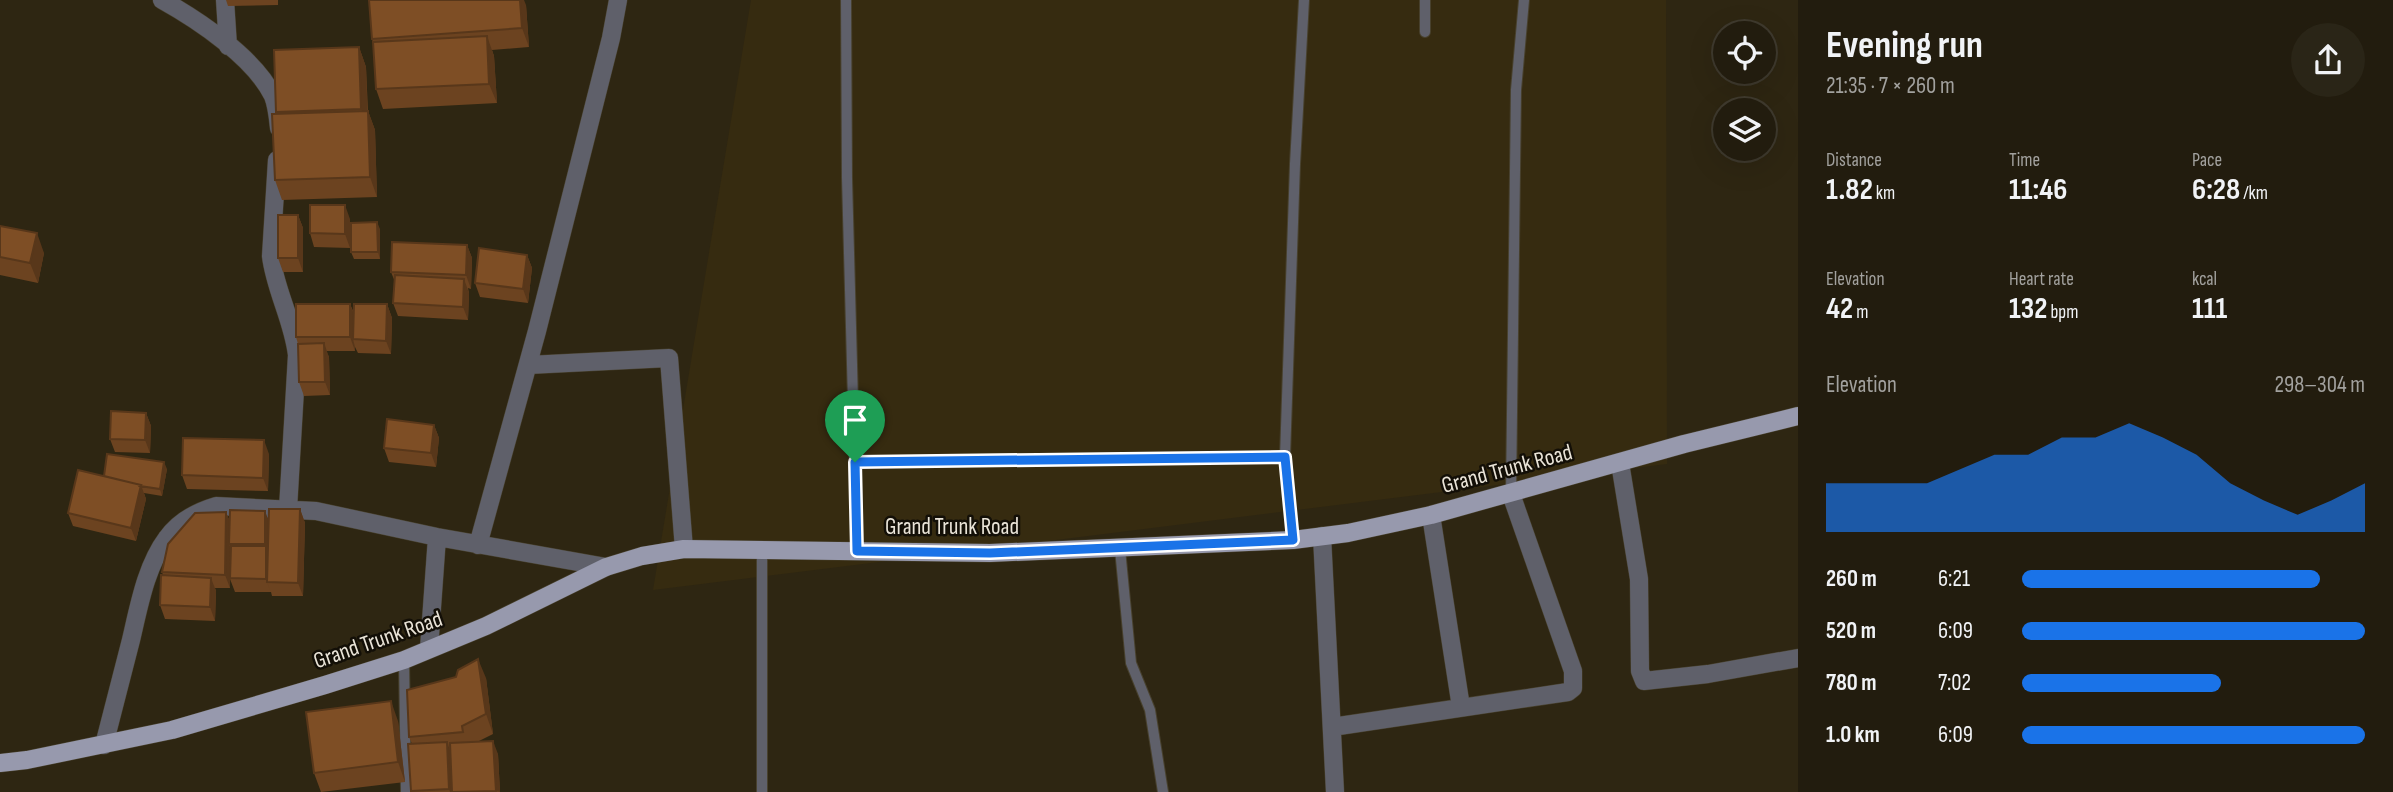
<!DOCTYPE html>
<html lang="en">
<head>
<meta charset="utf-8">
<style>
  :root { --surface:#221c0e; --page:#2a2517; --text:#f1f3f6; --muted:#a2a19e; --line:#3f3a2e; --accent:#1a73e8 }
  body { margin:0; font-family:"Sofia Sans Condensed",sans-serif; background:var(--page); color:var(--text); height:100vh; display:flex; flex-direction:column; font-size:26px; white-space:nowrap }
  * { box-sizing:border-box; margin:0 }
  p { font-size:23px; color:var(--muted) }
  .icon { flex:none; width:38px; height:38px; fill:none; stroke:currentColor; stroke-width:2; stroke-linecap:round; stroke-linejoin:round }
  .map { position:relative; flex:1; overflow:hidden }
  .panel { display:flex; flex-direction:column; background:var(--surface); width:595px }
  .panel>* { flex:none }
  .buttons { position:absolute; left:1713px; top:21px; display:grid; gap:14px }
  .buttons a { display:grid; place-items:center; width:63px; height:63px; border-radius:50%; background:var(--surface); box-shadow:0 7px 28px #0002,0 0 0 2px var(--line); font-size:35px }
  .pin { position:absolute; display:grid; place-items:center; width:60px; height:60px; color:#fff; margin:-72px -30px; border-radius:50% 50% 50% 0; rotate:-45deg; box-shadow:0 0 7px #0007 }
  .pin .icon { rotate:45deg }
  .round { display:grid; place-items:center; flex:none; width:74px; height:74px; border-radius:37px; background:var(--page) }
  .headline { display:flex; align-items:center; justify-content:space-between; height:119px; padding:0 28px }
  h1 { font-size:38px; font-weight:700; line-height:52px }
  .metrics { display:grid; grid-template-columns:repeat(3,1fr); gap:10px; height:119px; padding:7px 28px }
  .metrics div { display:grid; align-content:center }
  .metrics b { font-size:30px; font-weight:700 }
  .metrics small { font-size:19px; font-weight:400 }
  .metrics p { font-size:19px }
  .chart { height:196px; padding:14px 28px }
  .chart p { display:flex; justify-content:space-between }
  .chart svg { width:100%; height:126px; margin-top:7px; fill:var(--accent); opacity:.7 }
  ul { padding:0 28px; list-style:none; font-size:23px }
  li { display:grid; grid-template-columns:112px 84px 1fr; align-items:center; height:52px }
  li i { height:18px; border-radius:9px; background:var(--accent) }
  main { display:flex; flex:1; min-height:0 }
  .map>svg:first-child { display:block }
</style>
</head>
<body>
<main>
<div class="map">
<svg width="1798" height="792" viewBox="0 0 1798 792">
  <rect width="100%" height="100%" fill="#2e2612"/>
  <!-- built -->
  <path fill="#362b10" d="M751 0H1666L1667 464 653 590Z"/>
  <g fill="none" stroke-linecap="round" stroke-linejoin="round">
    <defs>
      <path id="service" d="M846 0 847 178 857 551
        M1425 0V32
        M855 462 1285 457
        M1511 494 1516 90 1524 0
        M1293 540 1285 457 1295 164 1304 0
        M1120 549 1131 663 1150 710 1163 792
        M404 660 406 792
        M762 792V550"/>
      <path id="minor" d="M162 0C198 20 255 58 273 96 277 106 278 118 279 128
        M225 0 228 46
        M277 160 271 256C275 290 293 320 297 355L288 509
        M528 365 669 358 684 549
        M1620 463 1639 579 1640 671 1644 681 1708 674 1798 658
        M1431 515 1461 707
        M1322 536 1335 792
        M478 545 537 331 611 38 618 0
        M429 649 437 537
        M1332 727 1568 692 1573 688V671L1511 494
        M104 745C113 710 122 675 131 640 139 606 146 566 167 538 179 521 196 512 216 506L316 511 437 537 606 567"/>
      <path id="primary" d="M0 763 27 760 172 730 325 685 404 660 486 626 606 567 642 556 684 549 990 553 1293 540 1348 533 1431 515 1684 444 1798 416"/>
    </defs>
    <!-- service casing -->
    <use href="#service" stroke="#48412e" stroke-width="12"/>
    <!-- minor casing -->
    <use href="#minor" stroke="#48412e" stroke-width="19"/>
    <!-- primary casing -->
    <use href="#primary" stroke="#48412e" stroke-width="19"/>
    <!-- service -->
    <use href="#service" stroke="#5f606a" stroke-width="10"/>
    <!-- minor -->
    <use href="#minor" stroke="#5f606a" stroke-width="18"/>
    <!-- primary -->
    <use href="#primary" stroke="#9799ad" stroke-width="18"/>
  </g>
  <!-- wall -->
  <path fill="#6c4320" d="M226 0H278V5L228 6Z
    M526 5 529 47 492 50 494 56 497 103 383 109 376 89 373 43 372 39Z
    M359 47 366 67 368 111 375 130 377 197 282 200 275 180 276 112Z
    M298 215 303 228V272H283L278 258Z
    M350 219V248L314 247 310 233Z
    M0 226 44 253 38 283 0 275Z
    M380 229V259H354L351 252Z
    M467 245 472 258 471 289 468 288 469 293 468 320 398 316 393 303 395 282 391 272Z
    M527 255 532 268 528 303 480 297 475 283Z
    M350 304 354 313 387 304 392 318 391 354 358 353 355 347V351H326L329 357 330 395 304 396 299 382 298 344 296 337Z
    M146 413 151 426 150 453 115 452 110 439Z
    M434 425 439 438 436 467 389 462 384 448Z
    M269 454 268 491 187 489 182 475Z
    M167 469 162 496 144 493 146 499 136 541 73 526 68 513 104 476Z
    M300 509 305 523 303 596H272L271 592H235L230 579V588H215L216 591 215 621 165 619 160 605 163 575 162 572 226 512 230 522 268 518Z
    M486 678 493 734 479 741 498 754 500 792H411L408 744H412L409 737Z
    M398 721 405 782 321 792 314 773Z"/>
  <!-- shaded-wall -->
  <path fill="#58371a" d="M520 0H524L526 5 529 47 522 28Z
    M487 36 494 56 497 103 489 84Z
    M359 47 366 67 368 128 361 109Z
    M368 111 375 130 377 197 370 177Z
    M345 205 350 219V248L345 234Z
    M298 215 303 228V272L298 258Z
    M377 222 380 229V259L378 252Z
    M37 233 44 253 38 283 30 263Z
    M467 245 472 258 471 289 466 275Z
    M527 255 532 268 528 303 523 289Z
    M464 279 469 293 468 320 463 307Z
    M350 304 355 317 353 339 355 347V351L350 337Z
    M387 304 392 318 391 354 386 341Z
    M324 343 329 357 330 395 325 382Z
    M146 413 151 426 150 453 145 440Z
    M434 425 439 438 436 467 431 453Z
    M264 440 269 454 268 491 263 478Z
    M164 462 167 469 162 496 160 489Z
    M141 485 146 499 136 541 131 528Z
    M300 509 305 523 303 596 298 583Z
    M265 511 270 524V558L265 544Z
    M226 512 231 525 229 544 231 548 230 588 225 575Z
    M266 546 271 560 267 582 271 593 266 579Z
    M211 578 216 591 215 621 210 607Z
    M478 659 486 678 493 734 486 714Z
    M391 701 398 721 405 782 398 762Z
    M493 741 498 754 500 792 496 791Z
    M447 742 452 756 454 792H450L449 789Z"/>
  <!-- building -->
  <path fill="#7e4e25" stroke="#58371a" stroke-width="2" d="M369 0H520L522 28 372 39Z
    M487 36 489 84 376 89 373 42Z
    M359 47 361 109 276 112 274 50Z
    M368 111 370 177 275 180 272 114Z
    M310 205H345V234L310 233Z
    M278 215H298V258H278Z
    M377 222 378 252H351V223Z
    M0 226 37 233 30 263 0 257Z
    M392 242 467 245 466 275 391 272Z
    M479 248 527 255 523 289 475 283Z
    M395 275 464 279 463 307 393 303Z
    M296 304H350V337H296Z
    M354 304H387L386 341 353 339Z
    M324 343 325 382H299L298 344Z
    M111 411 146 413 145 440 110 439Z
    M387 419 434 425 431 453 384 448Z
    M183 438 264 440 263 478 182 475Z
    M107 454 164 462 160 489 140 486 141 485 104 476Z
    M78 470 141 485 131 528 68 513Z
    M269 509H300L298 583 267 582Z
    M230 510 265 511V544H229Z
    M226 512 225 575 162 572 168 544 195 513Z
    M231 546H266V579L230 578Z
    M161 575 211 578 210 607 160 605Z
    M478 659 486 714 462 726 463 732 409 737 407 690 456 677 458 670Z
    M391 701 398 762 314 773 306 712Z
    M493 741 496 791 452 792 450 743Z
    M447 742 449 789 411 791 408 744Z"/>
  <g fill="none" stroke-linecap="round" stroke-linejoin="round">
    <defs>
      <path id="route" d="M1285 457 1293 540 990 553 857 551 855 462Z"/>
    </defs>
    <!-- route casing -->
    <use href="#route" stroke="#fff" stroke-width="14"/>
    <!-- route -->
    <use href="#route" stroke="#1a73e8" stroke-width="9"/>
  </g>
  <g text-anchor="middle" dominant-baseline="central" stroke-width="5" stroke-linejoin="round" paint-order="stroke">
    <!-- street labels -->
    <g font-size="23" fill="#eae4d8" stroke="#130f07">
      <text transform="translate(1507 469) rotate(-15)">Grand Trunk Road</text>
      <text x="952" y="527">Grand Trunk Road</text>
      <text transform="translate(378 640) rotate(-19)">Grand Trunk Road</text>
    </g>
  </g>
</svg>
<div class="buttons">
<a><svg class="icon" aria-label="locate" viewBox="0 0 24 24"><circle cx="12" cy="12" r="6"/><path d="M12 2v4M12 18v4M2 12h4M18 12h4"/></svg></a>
<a><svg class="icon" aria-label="layers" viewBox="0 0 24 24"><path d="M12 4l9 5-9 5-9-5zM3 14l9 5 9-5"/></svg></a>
</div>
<div class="pin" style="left:855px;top:462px;background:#1e9e55"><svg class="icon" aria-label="arrive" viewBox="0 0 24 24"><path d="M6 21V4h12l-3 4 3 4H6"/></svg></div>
</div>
<section class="panel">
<div class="headline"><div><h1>Evening run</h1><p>21:35 · 7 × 260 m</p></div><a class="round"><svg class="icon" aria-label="share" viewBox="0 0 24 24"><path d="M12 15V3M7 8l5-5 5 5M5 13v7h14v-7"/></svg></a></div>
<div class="metrics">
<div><p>Distance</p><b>1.82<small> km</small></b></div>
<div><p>Time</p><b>11:46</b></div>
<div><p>Pace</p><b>6:28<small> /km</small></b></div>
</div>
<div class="metrics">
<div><p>Elevation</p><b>42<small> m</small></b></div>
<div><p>Heart rate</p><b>132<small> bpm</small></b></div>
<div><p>kcal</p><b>111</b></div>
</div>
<div class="chart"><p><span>Elevation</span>298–304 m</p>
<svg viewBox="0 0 160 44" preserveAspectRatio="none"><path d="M0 44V27L10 27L20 27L30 27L40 22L50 17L60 17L70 11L80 11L90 6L100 11L110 17L120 27L130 33L140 38L150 33L160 27V44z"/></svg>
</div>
<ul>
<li><b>260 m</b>6:21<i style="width:87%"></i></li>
<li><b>520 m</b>6:09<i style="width:100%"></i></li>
<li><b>780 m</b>7:02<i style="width:58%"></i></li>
<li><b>1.0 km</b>6:09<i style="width:100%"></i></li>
</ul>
</section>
</main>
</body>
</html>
